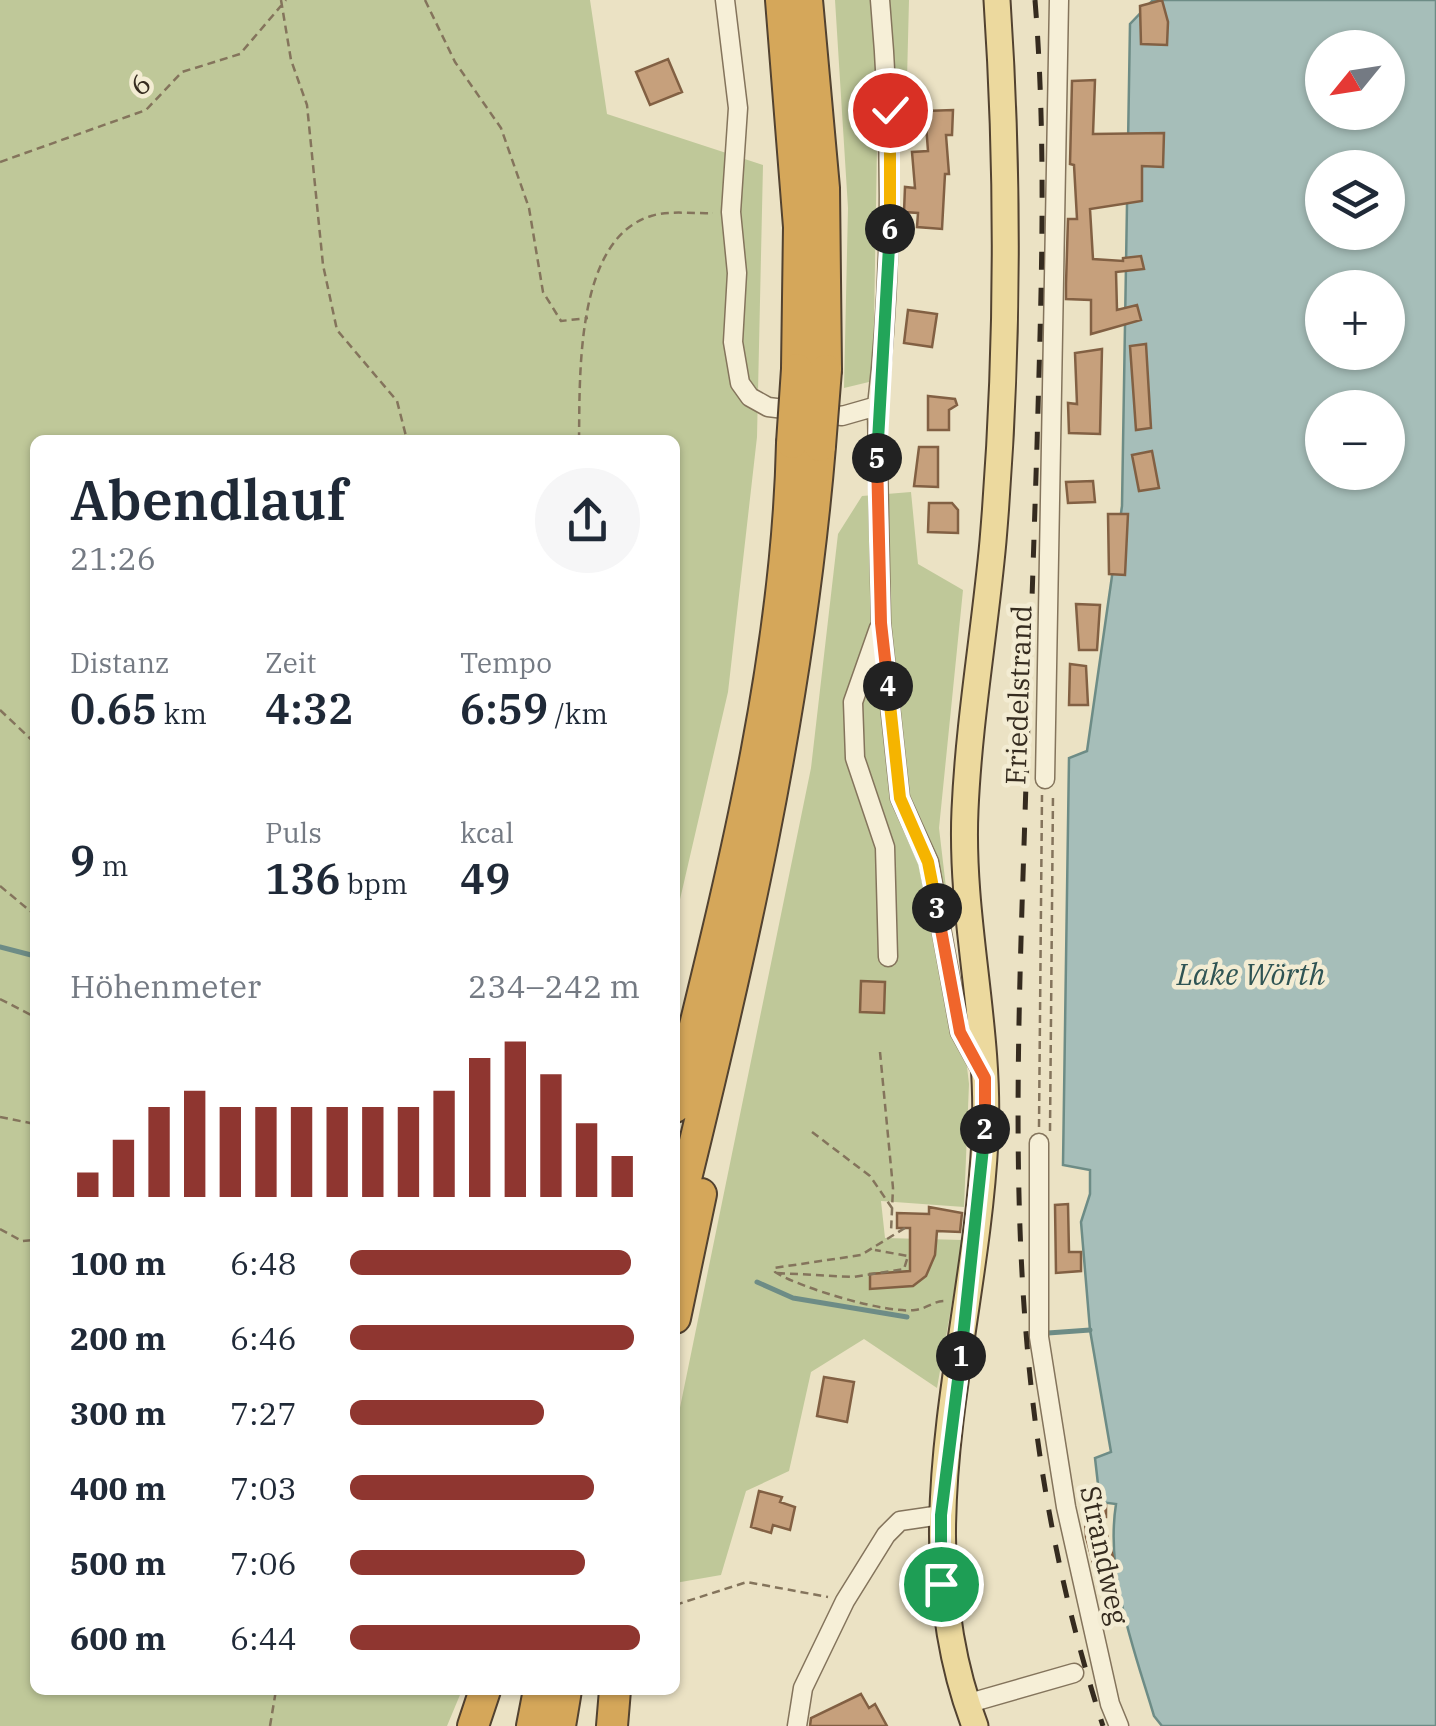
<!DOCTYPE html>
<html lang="de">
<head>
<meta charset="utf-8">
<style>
  :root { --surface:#fff; --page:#f6f6f7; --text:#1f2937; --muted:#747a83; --accent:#8f3630 }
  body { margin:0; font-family:"IBM Plex Serif",serif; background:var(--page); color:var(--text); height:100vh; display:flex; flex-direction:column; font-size:38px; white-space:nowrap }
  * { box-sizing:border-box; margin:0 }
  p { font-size:32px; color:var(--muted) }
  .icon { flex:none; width:55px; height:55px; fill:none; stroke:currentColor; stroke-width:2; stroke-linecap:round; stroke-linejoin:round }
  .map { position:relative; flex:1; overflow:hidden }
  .panel { position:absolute; left:30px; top:435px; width:650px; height:1260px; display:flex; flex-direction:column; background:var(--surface); border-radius:15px; box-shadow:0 2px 8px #0004 }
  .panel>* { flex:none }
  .needle { width:65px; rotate:240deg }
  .tools { position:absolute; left:1305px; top:30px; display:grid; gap:20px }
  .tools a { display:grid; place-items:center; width:100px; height:100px; border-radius:50%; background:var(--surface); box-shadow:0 2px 8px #0004; font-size:50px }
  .pin { position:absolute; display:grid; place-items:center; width:85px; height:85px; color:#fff; margin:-42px; border:5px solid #fff; border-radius:50%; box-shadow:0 2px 10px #0007 }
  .km { position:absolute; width:50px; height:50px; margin:-25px; border-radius:50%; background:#222; color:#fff; font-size:28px; line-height:50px; text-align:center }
  .round { display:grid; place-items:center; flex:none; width:105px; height:105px; border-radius:52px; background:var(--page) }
  .summary { display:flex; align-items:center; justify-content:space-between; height:170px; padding:0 40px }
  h1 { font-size:55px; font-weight:600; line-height:75px }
  .stats { display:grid; grid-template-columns:repeat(3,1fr); gap:15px; height:170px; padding:10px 40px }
  .stats div { display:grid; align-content:center }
  .stats b { font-size:42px; font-weight:600 }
  .stats small { font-size:28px; font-weight:400 }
  .stats p { font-size:28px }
  .chart { height:280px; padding:20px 40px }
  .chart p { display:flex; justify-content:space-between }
  .chart svg { width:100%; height:180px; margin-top:10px; stroke:var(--accent); stroke-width:6 }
  ul { padding:0 40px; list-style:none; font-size:32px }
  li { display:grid; grid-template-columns:160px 120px 1fr; align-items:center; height:75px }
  li i { height:25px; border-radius:12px; background:var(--accent) }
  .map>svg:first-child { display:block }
</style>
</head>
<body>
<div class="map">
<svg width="1436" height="1726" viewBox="0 0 1436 1726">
  <rect width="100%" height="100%" fill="#ebe2c4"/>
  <!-- green -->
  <path fill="#bfc899" d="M0 0H590L607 114 763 165 757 437 728 692 675 921V440H35V1690H462L447 1726H0Z
    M835 0H909L907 79 878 88 873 381 844 388 848 208Z
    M911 492 918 564 963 590 939 828 969 1084 964 1207 881 1201 885 1238 963 1240 937 1388 864 1339 811 1372 789 1471 746 1491 721 1575 675 1583V1432L811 768 838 534 862 496Z"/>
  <!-- water -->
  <path fill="#a6beb9" stroke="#6d8c86" stroke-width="2.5" fill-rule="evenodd" d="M1153 0H1436V1726H1162L1154 1716C1134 1649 1105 1575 1116 1504L1100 1502 1095 1458 1111 1452 1090 1330 1081 1222 1090 1194V1170L1063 1165 1069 758 1087 751 1122 506 1130 24ZM1322 48H1388V112H1322ZM1322 168H1388V232H1322ZM1322 288H1388V352H1322ZM1322 408H1388V472H1322Z"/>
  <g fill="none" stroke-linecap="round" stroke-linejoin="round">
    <!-- stream -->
    <path stroke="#6d8c86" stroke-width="5" d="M0 947 35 956
      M757 1282 793 1298 907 1317
      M1048 1333 1090 1330"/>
  </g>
  <!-- building -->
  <path fill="#c6a07c" stroke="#826043" stroke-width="2.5" d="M1162 0 1168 22 1167 45 1141 44 1140 6Z
    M668 59 682 92 650 105 636 72Z
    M1095 80 1093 134 1164 133 1163 167 1142 166V201L1090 209 1093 259 1123 261V258L1141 256 1144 269 1116 272 1117 310 1137 305 1141 320 1091 334V300L1066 299V284L1068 219H1077L1074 165 1070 164 1072 81Z
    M953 110 952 135H946L949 174H945L942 229 917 227 918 213 904 212 905 187 915 188 912 152 928 151 925 111Z
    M908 310 937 314 932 347 904 343Z
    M1146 344 1151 428 1136 430 1130 346Z
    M1102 349 1100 434 1069 433 1068 403 1077 404 1075 353Z
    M928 396 955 399 957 405 949 410V430H928Z
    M919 447H938V487L914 486Z
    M1152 451 1159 488 1139 491 1132 455Z
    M1093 481 1095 502 1068 503 1066 482Z
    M929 503H952L958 510V533L928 532Z
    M1108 514H1128L1125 575 1109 574Z
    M1076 604 1100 605 1097 650H1079Z
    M1070 664 1086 666 1088 705H1069Z
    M861 981 885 982 884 1013 860 1012Z
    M1068 1204 1069 1252H1081V1271L1056 1273 1055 1205Z
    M929 1207 962 1213 960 1232 937 1231 935 1255 926 1276 913 1286 870 1289V1274L910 1271V1228H897V1213L929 1214Z
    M824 1377 854 1382 847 1422 817 1416Z
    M759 1491 782 1497 780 1502 795 1507 790 1530 773 1525 771 1533 751 1527Z
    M1106 1505V1517H1102L1116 1568 1096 1574 1086 1537 1084 1506Z
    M861 1694 869 1708 875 1704 887 1726H810L811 1718Z"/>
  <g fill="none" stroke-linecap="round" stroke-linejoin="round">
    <defs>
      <path id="minor" d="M725 0 738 108 731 212 737 273 733 342 740 383 750 397 768 407 842 416 877 406C893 270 892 136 880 0
        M877 406 881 623 900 798 929 862 960 1032 981 1070
        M879 628 853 702 855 758 885 847 888 957
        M1045 779 1059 0
        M1039 1143V1337L1066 1507 1110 1704 1119 1726
        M966 1704 1074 1673
        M797 1726 803 1688 845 1601 886 1535 900 1521 941 1515"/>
      <path id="primary" d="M975 1726C901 1533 975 1337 985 1140 991 1029 960 921 965 810 969 719 985 630 993 541 1008 362 1009 179 997 0"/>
      <path id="motorway" d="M781 0 799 227 797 369
        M807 0 824 188 826 370
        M675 1107C728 890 787 667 792 443
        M675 1223C739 966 798 711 820 446
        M675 1318 701 1194
        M473 1726 485 1690
        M532 1726 539 1690
        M560 1726 566 1690
        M612 1726 615 1690"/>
    </defs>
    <!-- minor casing -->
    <use href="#minor" stroke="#84745c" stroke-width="21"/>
    <!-- primary casing -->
    <use href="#primary" stroke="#524230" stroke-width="29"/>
    <!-- motorway casing -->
    <use href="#motorway" stroke="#524230" stroke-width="34"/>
    <!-- path -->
    <path stroke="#84745c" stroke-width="2.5" stroke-dasharray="8 5" stroke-linecap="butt" d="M281 0 291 60 307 105 323 265 337 330 397 401 407 440
      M425 0 455 62 501 128 529 208 543 292 561 321 588 318
      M0 162 146 110 182 72 240 54 286 0
      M579 440C580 376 575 239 651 216 669 210 694 214 713 213
      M0 710 35 743
      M0 886 35 915
      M0 999 35 1017
      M880 1052 893 1188 891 1232
      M0 1117 35 1124
      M1039 1127 1042 795
      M1050 1131 1053 794
      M812 1132 870 1176 892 1208
      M905 1228 861 1255 774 1268 775 1272C800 1288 887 1314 915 1310 926 1309 933 1301 945 1301
      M0 1229 22 1241 35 1240
      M777 1273 853 1277 904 1269 908 1256 875 1250
      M675 1605 747 1582 828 1597
      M270 1726 276 1690"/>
    <!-- minor -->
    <use href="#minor" stroke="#f6efd7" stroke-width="18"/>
    <!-- primary -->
    <use href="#primary" stroke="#ecd99e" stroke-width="25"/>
    <!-- motorway -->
    <use href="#motorway" stroke="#d5a75a" stroke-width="30"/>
    <!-- rail -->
    <path stroke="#352b1f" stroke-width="5" stroke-dasharray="18 18" stroke-linecap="butt" d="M1035 0C1047 148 1041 296 1037 445 1032 599 1027 753 1022 907 1013 1197 1012 1445 1103 1726"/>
    <defs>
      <path id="motorway-bridge" d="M792 443 797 369
        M820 446 826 370"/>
    </defs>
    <!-- motorway-bridge casing -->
    <use href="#motorway-bridge" stroke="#524230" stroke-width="34" stroke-linecap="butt"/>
    <!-- motorway-bridge -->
    <use href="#motorway-bridge" stroke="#d5a75a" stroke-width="30"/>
  </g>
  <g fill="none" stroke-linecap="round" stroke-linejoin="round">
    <defs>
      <path id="split-1" d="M941 1584V1515L961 1356"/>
      <path id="split-2" d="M961 1356 985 1129"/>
      <path id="split-3" d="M937 908 960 1032 985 1078V1129"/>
      <path id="split-4" d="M888 686 900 798 928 862 937 908"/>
      <path id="split-5" d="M877 458 881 623 888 686"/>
      <path id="split-6" d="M877 458 890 229"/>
      <path id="split-7" d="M890 229V110"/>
    </defs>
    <!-- split-1 casing -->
    <use href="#split-1" stroke="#fff" stroke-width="20"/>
    <!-- split-2 casing -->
    <use href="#split-2" stroke="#fff" stroke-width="20"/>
    <!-- split-3 casing -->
    <use href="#split-3" stroke="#fff" stroke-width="20"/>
    <!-- split-4 casing -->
    <use href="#split-4" stroke="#fff" stroke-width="20"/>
    <!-- split-5 casing -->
    <use href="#split-5" stroke="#fff" stroke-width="20"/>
    <!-- split-6 casing -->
    <use href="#split-6" stroke="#fff" stroke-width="20"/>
    <!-- split-7 casing -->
    <use href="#split-7" stroke="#fff" stroke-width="20"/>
    <!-- split-1 -->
    <use href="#split-1" stroke="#22a559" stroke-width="12"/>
    <!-- split-2 -->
    <use href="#split-2" stroke="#22a559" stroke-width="12"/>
    <!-- split-3 -->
    <use href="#split-3" stroke="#f0652b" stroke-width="12"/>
    <!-- split-4 -->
    <use href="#split-4" stroke="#f5b400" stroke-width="12"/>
    <!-- split-5 -->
    <use href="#split-5" stroke="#f0652b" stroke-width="12"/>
    <!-- split-6 -->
    <use href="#split-6" stroke="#22a559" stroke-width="12"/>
    <!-- split-7 -->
    <use href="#split-7" stroke="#f5b400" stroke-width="12"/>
  </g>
  <g text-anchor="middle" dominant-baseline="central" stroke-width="9" stroke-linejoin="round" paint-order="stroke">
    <!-- street labels -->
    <g font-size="28" fill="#352b1f" stroke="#f3ecd3">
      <text transform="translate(140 84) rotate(-40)">6</text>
      <text transform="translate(1018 695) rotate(-88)">Friedelstrand</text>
      <text transform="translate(1105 1555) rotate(78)">Strandweg</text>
    </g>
    <!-- water labels -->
    <g font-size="30" font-style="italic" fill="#2f5454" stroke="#f3ecd3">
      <text x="1251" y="973">Lake Wörth</text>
    </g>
  </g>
</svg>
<div class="tools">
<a><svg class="needle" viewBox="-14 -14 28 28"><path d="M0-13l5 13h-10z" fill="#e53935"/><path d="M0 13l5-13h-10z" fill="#747a83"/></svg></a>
<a><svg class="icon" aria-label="layers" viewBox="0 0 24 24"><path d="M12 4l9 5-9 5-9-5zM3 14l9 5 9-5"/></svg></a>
<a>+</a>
<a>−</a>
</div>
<div class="pin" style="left:941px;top:1584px;background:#1e9e55"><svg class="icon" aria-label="arrive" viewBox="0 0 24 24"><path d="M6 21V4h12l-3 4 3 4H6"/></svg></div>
<div class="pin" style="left:890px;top:110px;background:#d93025"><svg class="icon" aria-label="check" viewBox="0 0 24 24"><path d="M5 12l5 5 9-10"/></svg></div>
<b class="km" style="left:961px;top:1356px">1</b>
<b class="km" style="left:985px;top:1129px">2</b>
<b class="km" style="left:937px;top:908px">3</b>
<b class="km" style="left:888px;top:686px">4</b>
<b class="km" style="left:877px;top:458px">5</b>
<b class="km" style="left:890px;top:229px">6</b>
<section class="panel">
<div class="summary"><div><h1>Abendlauf</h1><p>21:26</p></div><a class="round"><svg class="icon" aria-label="share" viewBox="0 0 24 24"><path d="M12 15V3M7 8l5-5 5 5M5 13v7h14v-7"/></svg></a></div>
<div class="stats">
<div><p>Distanz</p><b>0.65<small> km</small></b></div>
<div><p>Zeit</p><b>4:32</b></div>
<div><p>Tempo</p><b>6:59<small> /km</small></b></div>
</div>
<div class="stats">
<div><b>9<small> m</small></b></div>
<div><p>Puls</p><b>136<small> bpm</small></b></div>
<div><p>kcal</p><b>49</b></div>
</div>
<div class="chart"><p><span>Höhenmeter</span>234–242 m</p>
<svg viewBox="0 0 160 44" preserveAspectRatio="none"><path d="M5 44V38M15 44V30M25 44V22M35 44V18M45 44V22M55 44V22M65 44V22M75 44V22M85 44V22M95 44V22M105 44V18M115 44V10M125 44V6M135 44V14M145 44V26M155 44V34"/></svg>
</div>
<ul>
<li><b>100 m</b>6:48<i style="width:97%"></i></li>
<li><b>200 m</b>6:46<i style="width:98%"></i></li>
<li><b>300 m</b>7:27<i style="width:67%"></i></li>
<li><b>400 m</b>7:03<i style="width:84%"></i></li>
<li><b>500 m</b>7:06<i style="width:81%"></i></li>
<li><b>600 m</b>6:44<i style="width:100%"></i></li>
</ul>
</section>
</div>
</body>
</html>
